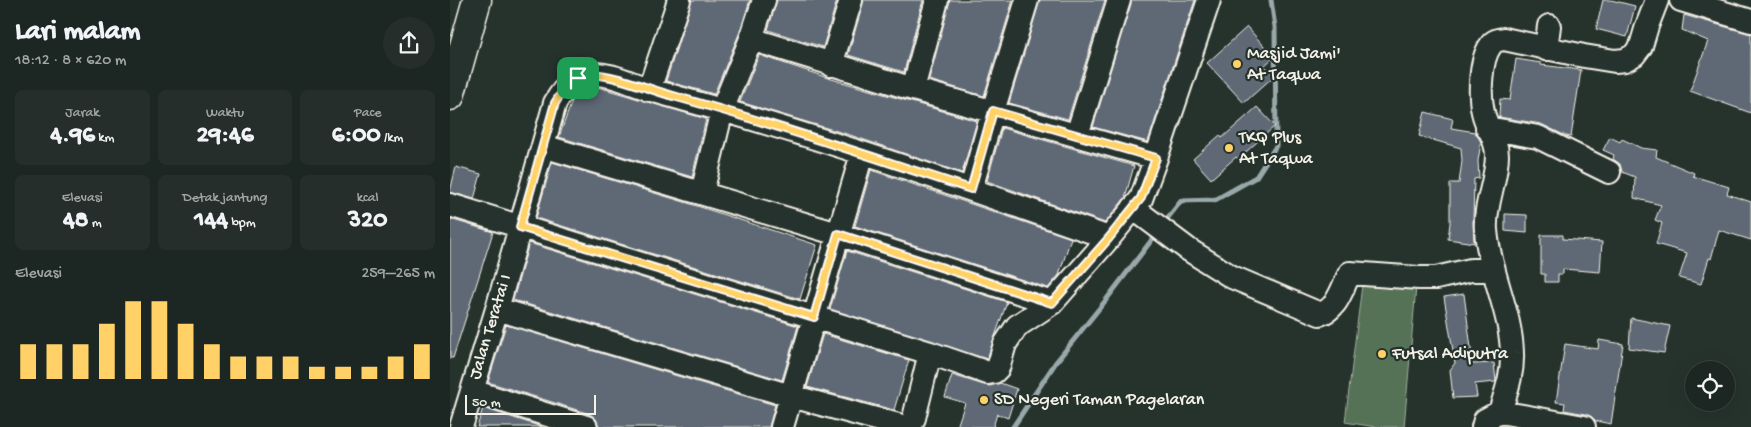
<!DOCTYPE html>
<html lang="id">
<head>
<meta charset="utf-8">
<style>
  :root { --surface:#1c2622; --page:#252e2a; --text:#f1f3f6; --muted:#a0a5a5; --line:#3a4340; --accent:#ffd166 }
  body { margin:0; font-family:"Gochi Hand",sans-serif; background:var(--page); color:var(--text); height:100vh; display:flex; flex-direction:column; font-size:19px; white-space:nowrap }
  * { box-sizing:border-box; margin:0 }
  p { font-size:16px; color:var(--muted) }
  .icon { flex:none; width:28px; height:28px; fill:none; stroke:currentColor; stroke-width:2; stroke-linecap:round; stroke-linejoin:round }
  .map { position:relative; flex:1; overflow:hidden }
  .drawer { display:flex; flex-direction:column; background:var(--surface); width:450px }
  .drawer>* { flex:none }
  .fabs { position:absolute; left:1235px; top:361px; display:grid; gap:10px }
  .fabs a { display:grid; place-items:center; width:50px; height:50px; border-radius:50%; background:var(--surface); box-shadow:0 5px 20px #0002,0 0 0 1px var(--line); font-size:25px }
  .scale { position:absolute; left:15px; bottom:12px; width:131px; box-sizing:border-box; padding-left:5px; border:2px solid #f4f1e8; border-top:0; font-size:14px; line-height:18px; white-space:nowrap; color:#f4f1e8; -webkit-text-stroke:4px #26332d; paint-order:stroke }
  .pin { position:absolute; display:grid; place-items:center; width:42px; height:42px; color:#fff; margin:-21px; border-radius:10px; box-shadow:0 2px 8px #0006 }
  .round { display:grid; place-items:center; flex:none; width:52px; height:52px; border-radius:26px; background:var(--page) }
  .headline { display:flex; align-items:center; justify-content:space-between; height:85px; padding:0 15px }
  h1 { font-size:28px; font-weight:700; line-height:38px }
  .stats { display:grid; grid-template-columns:repeat(3,1fr); gap:8px; height:85px; padding:5px 15px }
  .stats div { display:grid; align-content:center; border-radius:8px; background:var(--page); text-align:center }
  .stats b { font-size:25px; font-weight:700 }
  .stats small { font-size:14px; font-weight:400 }
  .stats p { font-size:14px }
  .chart { height:140px; padding:10px 15px }
  .chart p { display:flex; justify-content:space-between }
  .chart svg { width:100%; height:90px; margin-top:5px; stroke:var(--accent); stroke-width:6 }
  main { display:flex; flex:1; min-height:0 }
  .map>svg:first-child { display:block }
</style>
</head>
<body>
<main>
<section class="drawer">
<div class="headline"><div><h1>Lari malam</h1><p>18:12 · 8 × 620 m</p></div><a class="round"><svg class="icon" aria-label="share" viewBox="0 0 24 24"><path d="M12 15V3M7 8l5-5 5 5M5 13v7h14v-7"/></svg></a></div>
<div class="stats">
<div><p>Jarak</p><b>4.96<small> km</small></b></div>
<div><p>Waktu</p><b>29:46</b></div>
<div><p>Pace</p><b>6:00<small> /km</small></b></div>
</div>
<div class="stats">
<div><p>Elevasi</p><b>48<small> m</small></b></div>
<div><p>Detak jantung</p><b>144<small> bpm</small></b></div>
<div><p>kcal</p><b>320</b></div>
</div>
<div class="chart"><p><span>Elevasi</span>259–265 m</p>
<svg viewBox="0 0 160 44" preserveAspectRatio="none"><path d="M5 44V27M15 44V27M25 44V27M35 44V17M45 44V6M55 44V6M65 44V17M75 44V27M85 44V33M95 44V33M105 44V33M115 44V38M125 44V38M135 44V38M145 44V33M155 44V27"/></svg>
</div>
</section>
<div class="map">
<svg width="1301" height="427" viewBox="0 0 1301 427">
  <rect width="100%" height="100%" fill="#26332d"/>
  <filter id="ink" filterUnits="userSpaceOnUse"><feTurbulence type="fractalNoise" baseFrequency=".02" numOctaves="2"/><feDisplacementMap in="SourceGraphic" scale="10" xChannelSelector="R" yChannelSelector="G"/><feConvolveMatrix kernelMatrix="1 2 1 2 8 2 1 2 1" color-interpolation-filters="sRGB"/></filter>
  <g filter="url(#ink)">
    <!-- green -->
    <path fill="#557157" stroke="#a4b1a0" d="M913 277 966 287 954 427H926L895 422Z"/>
    <g fill="none" stroke-linecap="round" stroke-linejoin="round">
      <!-- stream -->
      <path stroke="#99a8a9" stroke-width="5" d="M713 224 731 201 765 200 806 177 826 146 825 27 821 0
        M563 427 606 362 656 300 707 233"/>
    </g>
    <!-- building -->
    <path fill="#5e6976" stroke="#f4f1e8" d="M242 0H300L289 34 264 94 216 81Z
      M327 0H387L373 47 318 30Z
      M414 0H473L454 72 398 55Z
      M500 0H563L534 96 479 80Z
      M590 0H655L618 119 559 103Z
      M682 0H745L698 142 643 127Z
      M1153 0H1161L1185 6 1177 37 1146 29Z
      M1234 15 1301 34V113L1240 91 1258 41 1232 30Z
      M797 27 824 57 814 66 824 76 794 103 757 63Z
      M309 55 378 78 527 121 512 173 400 135 290 102Z
      M1066 59 1091 63V65L1131 70 1121 137 1116 136 1091 124 1049 117 1050 99 1060 100Z
      M148 87 256 119 242 177 109 137 122 101 136 89Z
      M807 107 825 126 788 159 786 157 761 179 743 159 770 135 772 138Z
      M975 112 1003 119 1001 128 1025 132 1031 142 1028 161 1029 178 1024 179 1023 221 1024 243 998 239 1000 223V183H1009L1012 161 1011 148 969 136Z
      M552 128 684 166 675 198 655 223 537 181Z
      M1160 137 1170 142 1172 139 1191 148 1207 150 1206 157 1244 173 1243 176 1279 187 1277 194 1301 202V240L1269 230 1261 259 1259 258 1251 284 1229 278 1237 253 1206 244 1212 223 1205 220 1211 205 1184 198 1185 177 1172 172 1170 164 1163 159 1164 155 1153 150Z
      M102 162 241 204 367 245 350 299 86 218Z
      M6 167 31 174 24 199 0 192Z
      M421 170 621 238 609 275 598 288 405 226Z
      M1055 214 1077 215V233L1055 231Z
      M0 219 43 232 3 358H0Z
      M1091 235H1113V239L1152 242 1150 272 1113 269V274H1108V282H1095V274H1091Z
      M79 243 348 326 332 380 63 300Z
      M397 251 557 302 537 359 380 309Z
      M1014 294 1023 364 1044 363 1046 381 1045 382 1025 384 1027 397 1003 398 1000 370 1005 363 994 297Z
      M1181 318 1220 326 1214 353 1179 348Z
      M56 325 325 405 319 427H149L146 419 140 414 38 382Z
      M373 334 459 360 444 410 357 387Z
      M1149 340 1173 344 1161 424 1146 421 1142 417 1136 414 1114 410 1115 403 1106 402 1115 344 1148 349Z
      M502 375 534 385 540 386 550 383 567 389 558 418 547 414 543 427H507L515 403 495 397Z
      M33 408 92 427H27Z"/>
    <g fill="none" stroke-linecap="round" stroke-linejoin="round">
      <defs>
        <path id="minor" d="M1231 0 1301 21
          M301 39 463 89 706 158
          M1096 49 1099 26
          M381 65 401 0
          M463 89 487 0
          M199 90 229 0
          M1037 128 1088 137 1159 172
          M627 135 669 0
          M93 146 388 234 602 303
          M521 189 543 111 577 0
          M252 193 272 110 301 39 314 0
          M0 205 480 353
          M683 208 739 250 782 277 870 314C888 309 892 287 900 273L969 278H986L1021 270H1044
          M47 309 341 396 456 427 462 423 464 418 480 353 538 373 544 372 548 368 555 344 567 326 602 303 659 238 691 199 706 158 759 0
          M22 391 136 427
          M1050 412 1134 427
          M11 427 47 309 105 103C113 89 125 75 142 74 160 73 179 83 196 88 209 93 223 96 236 100 379 139 520 189 659 238
          M332 427 412 154
          M1033 427 1035 420 1050 412C1056 392 1063 374 1062 353 1061 311 1039 272 1036 230 1034 205 1047 180 1047 155 1047 139 1036 127 1033 112 1029 95 1030 59 1041 45 1044 40 1049 40 1054 39L1134 56 1165 61 1175 60 1184 55 1191 46 1197 26 1207 0"/>
        <path id="major" d="M0 96 27 0"/>
      </defs>
      <!-- minor casing -->
      <use href="#minor" stroke="#f4f1e8" stroke-width="26"/>
      <!-- major casing -->
      <use href="#major" stroke="#f4f1e8" stroke-width="31"/>
      <!-- minor -->
      <use href="#minor" stroke="#26332d" stroke-width="22"/>
      <!-- major -->
      <use href="#major" stroke="#26332d" stroke-width="28"/>
    </g>
  </g>
  <g fill="none" stroke-linecap="round" stroke-linejoin="round" filter="url(#ink)">
    <defs>
      <path id="route" d="M140 74C167 75 200 90 227 97 326 124 424 158 521 189L543 111 706 158 691 198 659 238 602 303 388 234 364 317 70 227 105 103C114 88 123 79 140 74Z"/>
    </defs>
    <!-- route casing -->
    <use href="#route" stroke="#fff" stroke-width="10"/>
    <!-- route -->
    <use href="#route" stroke="#ffd166" stroke-width="6"/>
  </g>
  <!-- markers -->
  <g fill="#ffd166" stroke="#26332d" stroke-width="2">
    <circle cx="787" cy="64" r="5"/>
    <circle cx="779" cy="148" r="5"/>
    <circle cx="932" cy="354" r="5"/>
    <circle cx="534" cy="400" r="5"/>
  </g>
  <g text-anchor="middle" dominant-baseline="central" stroke-width="4.5" stroke-linejoin="round" paint-order="stroke">
    <!-- poi labels -->
    <g font-size="18" fill="#f4f1e8" stroke="#26332d" text-anchor="start">
      <text x="797" y="54">Masjid Jami'<tspan x="797" dy="21">At Taqwa</tspan></text>
      <text x="789" y="138">TKQ Plus<tspan x="789" dy="21">At Taqwa</tspan></text>
      <text x="942" y="354">Futsal Adiputra</text>
      <text x="544" y="400">SD Negeri Taman Pagelaran</text>
    </g>
    <!-- street labels -->
    <g font-size="18" fill="#f4f1e8" stroke="#26332d">
      <text transform="translate(41 327) rotate(-73)">Jalan Teratai I</text>
    </g>
  </g>
</svg>
<div class="fabs">
<a><svg class="icon" aria-label="locate" viewBox="0 0 24 24"><circle cx="12" cy="12" r="6"/><path d="M12 2v4M12 18v4M2 12h4M18 12h4"/></svg></a>
</div>
<div class="scale">50 m</div>
<div class="pin" style="left:128px;top:78px;background:#1e9e55"><svg class="icon" aria-label="arrive" viewBox="0 0 24 24"><path d="M6 21V4h12l-3 4 3 4H6"/></svg></div>
</div>
</main>
</body>
</html>
